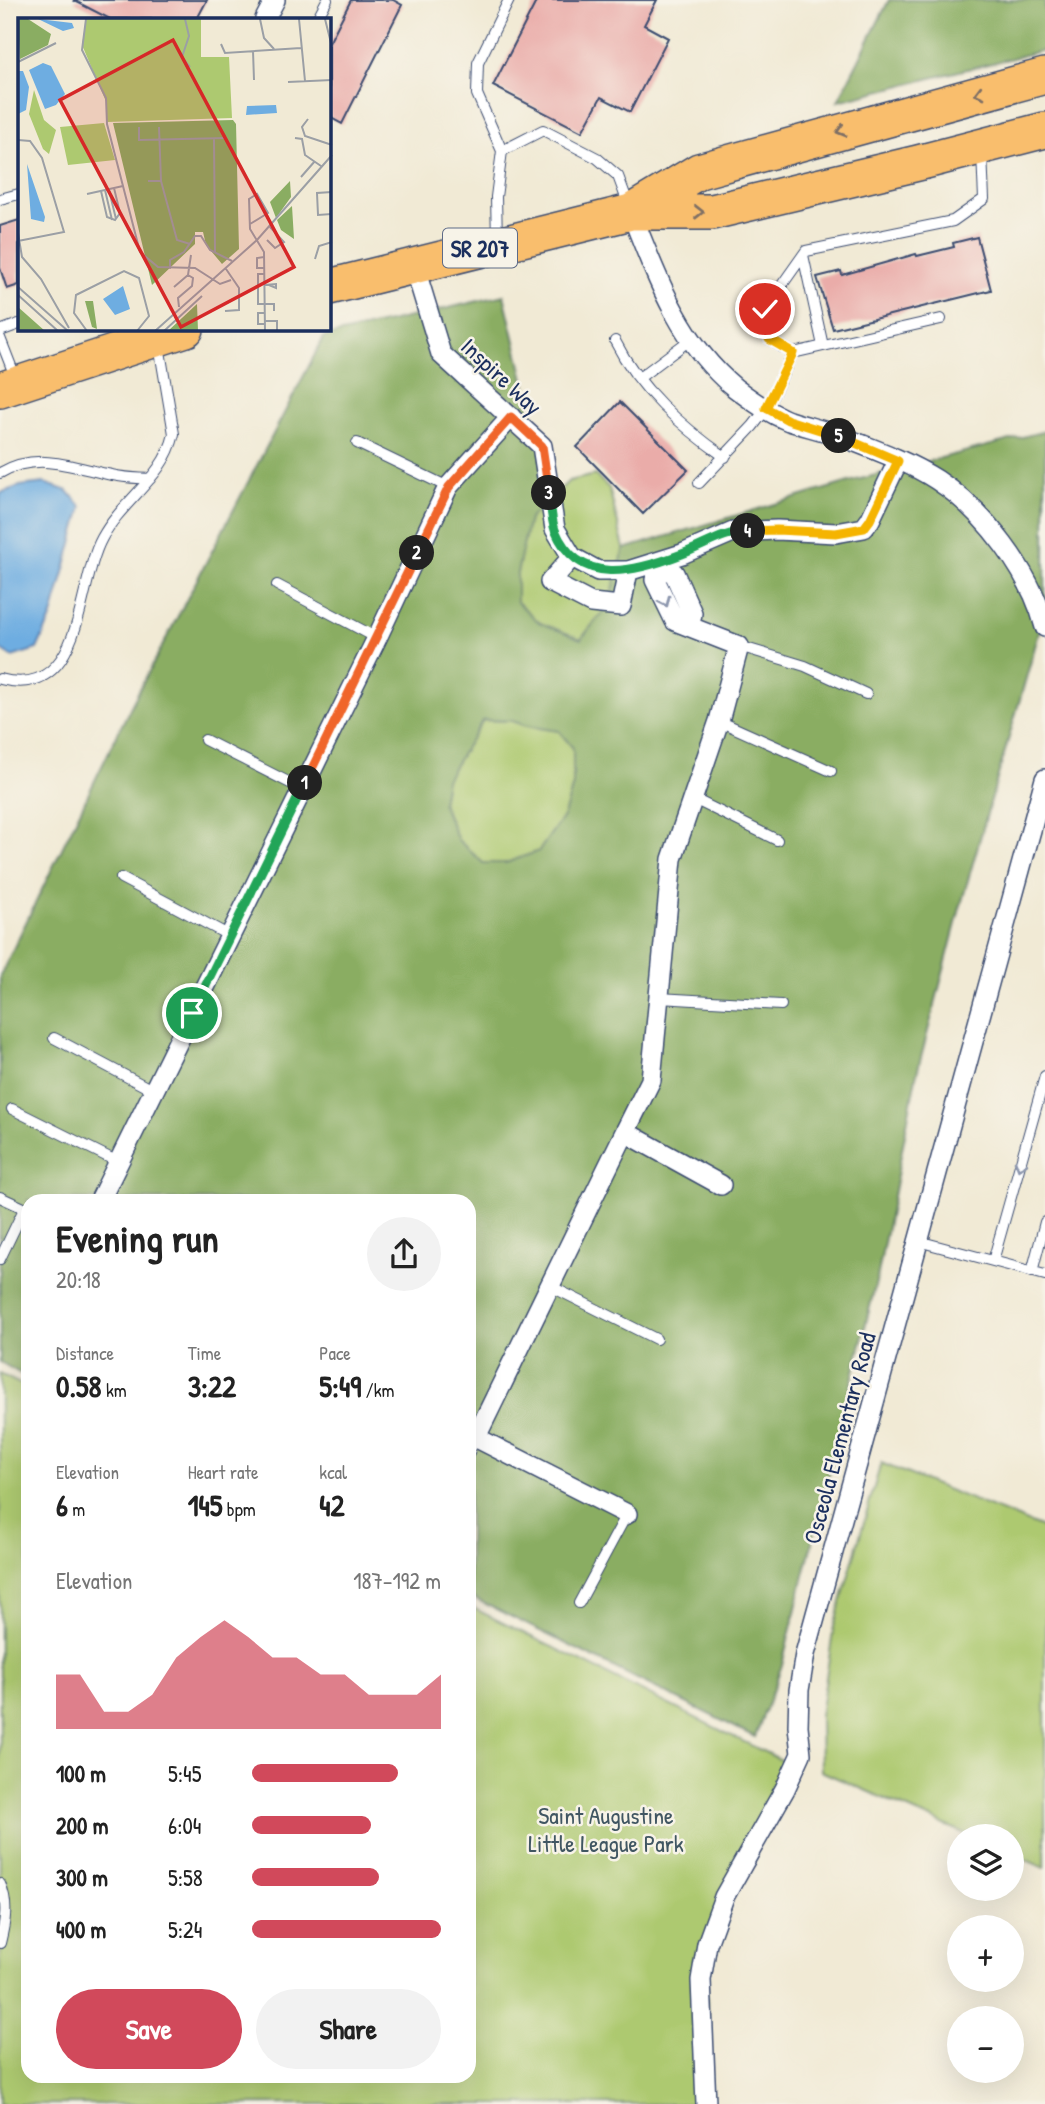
<!DOCTYPE html>
<html lang="en">
<head>
<meta charset="utf-8">
<style>
  :root { --surface:#fff; --page:#f2f2f2; --text:#222; --muted:#767676; --accent:#d1495b }
  body { margin:0; font-family:"Patrick Hand",sans-serif; background:var(--page); color:var(--text); height:100vh; display:flex; flex-direction:column; font-size:26px; white-space:nowrap }
  * { box-sizing:border-box; margin:0 }
  p { font-size:23px; color:var(--muted) }
  .icon { flex:none; width:38px; height:38px; fill:none; stroke:currentColor; stroke-width:2; stroke-linecap:round; stroke-linejoin:round }
  .map { position:relative; flex:1; overflow:hidden }
  .sheet { position:absolute; left:21px; top:1194px; width:455px; height:889px; display:flex; flex-direction:column; background:var(--surface); border-radius:21px; box-shadow:0 7px 28px #0002 }
  .sheet>* { flex:none }
  .fabs { position:absolute; left:947px; top:1824px; display:grid; gap:14px }
  .fabs a { display:grid; place-items:center; width:77px; height:77px; border-radius:50%; background:var(--surface); box-shadow:0 7px 28px #0002; font-size:35px }
  .pin { position:absolute; display:grid; place-items:center; width:60px; height:60px; color:#fff; margin:-30px; border:4px solid #fff; border-radius:50%; box-shadow:0 2px 7px #0007 }
  .km { position:absolute; width:35px; height:35px; margin:-18px; border-radius:50%; background:#222; color:#fff; font-size:19px; line-height:35px; text-align:center }
  .round { display:grid; place-items:center; flex:none; width:74px; height:74px; border-radius:37px; background:var(--page) }
  .head { display:flex; align-items:center; justify-content:space-between; height:119px; padding:0 35px }
  h1 { font-size:38px; font-weight:800; line-height:52px }
  .metrics { display:grid; grid-template-columns:repeat(3,1fr); gap:10px; height:119px; padding:7px 35px }
  .metrics div { display:grid; align-content:center }
  .metrics b { font-size:30px; font-weight:800 }
  .metrics small { font-size:19px; font-weight:400 }
  .metrics p { font-size:19px }
  .chart { height:196px; padding:14px 35px }
  .chart p { display:flex; justify-content:space-between }
  .chart svg { width:100%; height:126px; margin-top:7px; fill:var(--accent); opacity:.7 }
  .cta { display:flex; gap:14px; margin-top:auto; padding:14px 35px }
  .cta a { flex:1; height:80px; border-radius:42px; background:var(--accent); color:#fff; font-size:28px; font-weight:800; line-height:80px; text-align:center }
  .cta a+a { background:var(--page); color:var(--text) }
  ul { padding:0 35px; list-style:none; font-size:23px }
  li { display:grid; grid-template-columns:112px 84px 1fr; align-items:center; height:52px }
  li i { height:18px; border-radius:9px; background:var(--accent) }
  .map>svg:first-child { display:block }
</style>
</head>
<body>
<div class="map">
<svg width="1045" height="2104" viewBox="0 0 1045 2104">
  <rect width="100%" height="100%" fill="#f7f3e8"/>
  <filter id="ink" filterUnits="userSpaceOnUse"><feTurbulence type="fractalNoise" baseFrequency=".0143" numOctaves="2"/><feDisplacementMap in="SourceGraphic" scale="14" xChannelSelector="R" yChannelSelector="G"/><feConvolveMatrix kernelMatrix="1 2 1 2 8 2 1 2 1" color-interpolation-filters="sRGB"/></filter>
  <filter id="wash" filterUnits="userSpaceOnUse"><feTurbulence type="fractalNoise" baseFrequency=".00686" numOctaves="4" result="noise"/><feDisplacementMap in="SourceGraphic" scale="28" xChannelSelector="R" yChannelSelector="G"/><feGaussianBlur stdDeviation="1.57" result="paint"/><feColorMatrix in="noise" values="0 0 0 0 0 0 0 0 0 0 0 0 0 0 0 0 0 1.4 0 .05"/><feComposite in="paint" operator="in"/></filter>
  <g filter="url(#wash)">
    <rect width="100%" height="100%" fill="#f1ead5"/>
    <!-- green -->
    <path fill="#adc970" stroke="#647c67" stroke-width="2" d="M595 475 609 488 625 552 609 604 581 639 540 623 517 602V573L529 518 569 481Z
      M483 720 512 721 527 726 559 731 573 748V785L564 815 539 851 506 863H483L458 840 442 803 446 779Z
      M0 1374 28 1388V2076H469V1606L795 1767 707 1944 706 2104H0Z
      M881 1463 1045 1529V1868L1012 1854V1836H970L821 1771 820 1716 834 1626Z"/>
    <!-- forest -->
    <path fill="#8aad62" stroke="#526e60" stroke-width="2" fill-rule="evenodd" d="M889 0H1045V50L838 101Z
      M504 295 552 497 529 519 517 573V602L540 623 581 639 609 604 624 549 849 482 1045 431V612L960 908 916 1077 878 1274 782 1665 755 1737 469 1596V1200H28V1378L0 1362V976L132 704 324 337ZM483 720 512 721 527 726 559 731 573 748V785L564 815 539 851 506 863H483L458 840 442 803 446 779Z"/>
    <!-- water -->
    <path fill="#6eade1" stroke="#446ea0" stroke-width="2" d="M44 483 68 491 82 507 52 616 37 649 12 657 0 649V493L20 486Z"/>
    <g id="blocks">
      <!-- building -->
      <path fill="#eaaca9" d="M73 0H207L197 19H110Z
        M351 0H393L402 5 342 124 329 117V43Z
        M537 0H657L644 25 668 38 630 112 601 97 582 132 493 86Z
        M19 220V285L7 289 0 268V226Z
        M977 237 991 290 833 329 817 277 841 271 842 275 916 254 917 256 954 247 953 243Z
        M620 402 688 470 643 514 577 447Z"/>
    </g>
  </g>
  <g filter="url(#ink)">
    <use href="#blocks" fill-opacity="0" stroke="#3b4b70" stroke-width="2"/>
    <g fill="none" stroke-linecap="round" stroke-linejoin="round">
      <defs>
        <path id="lane" d="M317 19 327 0
          M502 151 543 130 597 158 618 176 629 206
          M0 199 19 194
          M497 240 496 197 502 151 477 94 478 63 509 0
          M803 255 823 346
          M0 331 19 324
          M0 338 16 379
          M615 341C639 389 681 426 725 457
          M793 353 769 339 765 309 806 251 953 221 984 199 982 153
          M639 378 691 339
          M357 443 448 487
          M0 473C38 451 72 467 112 475 124 478 137 478 150 479
          M699 483 753 426 766 409 793 353 941 319
          M277 585 377 638
          M739 646 805 666 866 694
          M0 679C85 701 76 585 102 538 123 499 164 478 174 434L159 345
          M719 721 831 771
          M205 740 302 789
          M694 799 777 840
          M121 878 230 936
          M659 998 781 1005
          M54 1038 154 1091
          M12 1109 118 1162
          M0 1197 28 1210
          M918 1241 1045 1275
          M0 1259 24 1209
          M993 1261 1045 1076
          M1032 1272 1045 1222
          M550 1286 656 1339
          M469 1452 476 1437
          M579 1603 627 1514
          M0 1884C9 1903 5 1923 0 1943"/>
        <path id="street" d="M265 19 275 0
          M631 212C656 276 680 343 735 388 751 400 770 414 789 421 808 427 827 431 845 438 876 450 909 462 937 480 984 511 1031 572 1045 627
          M414 265 441 354 542 446 555 529 572 557 598 571H628L682 554 733 532 777 530 836 533 864 528 870 520 898 461
          M572 557 550 582 591 603 621 606 628 571
          M660 568 674 573 692 613 690 626
          M625 1132 651 1080 672 859 719 721 739 646 675 621 655 580 660 568 658 562
          M100 1200 377 638 448 487 511 417
          M469 1434 627 1514
          M476 1437 625 1132 721 1185
          M706 2104 701 1980 707 1944 724 1897 785 1789 801 1754 798 1726 799 1690 805 1654 1045 779"/>
        <path id="highway" d="M631 212 699 171 1045 76
          M329 287 631 212H712L918 163 1045 130
          M0 390 186 329"/>
      </defs>
      <!-- lane casing -->
      <use href="#lane" stroke="#3b4b70" stroke-width="12"/>
      <!-- street casing -->
      <use href="#street" stroke="#3b4b70" stroke-width="22"/>
      <!-- highway casing -->
      <use href="#highway" stroke="#3b4b70" stroke-width="38"/>
      <!-- lane -->
      <use href="#lane" stroke="#fff" stroke-width="10"/>
      <!-- street -->
      <use href="#street" stroke="#fff" stroke-width="19"/>
      <!-- highway -->
      <use href="#highway" stroke="#f9be6d" stroke-width="35"/>
    </g>
    <!-- one-way arrows -->
    <defs><path id="oneway-chevron" d="M-2-3.5L2.5 0L-2 3.5" fill="none" stroke-width="1.6" stroke-linecap="round" stroke-linejoin="round" transform="scale(1.75)"/></defs>
    <g stroke="#7f6f65">
      <use href="#oneway-chevron" transform="translate(979 93) rotate(165)"/>
      <use href="#oneway-chevron" transform="translate(841 131) rotate(164)"/>
      <use href="#oneway-chevron" transform="translate(699 212)"/>
    </g>
    <g stroke="#8d97ae">
      <use href="#oneway-chevron" transform="translate(665 602) rotate(65)"/>
      <use href="#oneway-chevron" transform="translate(1020 1166) rotate(106)"/>
    </g>
  </g>
  <g fill="none" stroke-linecap="round" stroke-linejoin="round" filter="url(#ink)">
    <defs>
      <path id="split-1" d="M192 1013 305 783"/>
      <path id="split-2" d="M305 783 417 553"/>
      <path id="split-3" d="M417 553 449 487 511 417 542 446 549 493"/>
      <path id="split-4" d="M549 493C551 504 551 519 555 530 579 588 635 572 682 554 704 546 724 532 748 531"/>
      <path id="split-5" d="M748 531 777 530 836 533 864 528 870 520 898 461 839 436"/>
      <path id="split-6" d="M765 309 769 339 793 353 766 408 788 420 839 436"/>
    </defs>
    <!-- split-1 casing -->
    <use href="#split-1" stroke="#fff" stroke-width="14"/>
    <!-- split-2 casing -->
    <use href="#split-2" stroke="#fff" stroke-width="14"/>
    <!-- split-3 casing -->
    <use href="#split-3" stroke="#fff" stroke-width="14"/>
    <!-- split-4 casing -->
    <use href="#split-4" stroke="#fff" stroke-width="14"/>
    <!-- split-5 casing -->
    <use href="#split-5" stroke="#fff" stroke-width="14"/>
    <!-- split-6 casing -->
    <use href="#split-6" stroke="#fff" stroke-width="14"/>
    <!-- split-1 -->
    <use href="#split-1" stroke="#22a559" stroke-width="9"/>
    <!-- split-2 -->
    <use href="#split-2" stroke="#f0652b" stroke-width="9"/>
    <!-- split-3 -->
    <use href="#split-3" stroke="#f0652b" stroke-width="9"/>
    <!-- split-4 -->
    <use href="#split-4" stroke="#22a559" stroke-width="9"/>
    <!-- split-5 -->
    <use href="#split-5" stroke="#f5b400" stroke-width="9"/>
    <!-- split-6 -->
    <use href="#split-6" stroke="#f5b400" stroke-width="9"/>
  </g>
  <g text-anchor="middle" dominant-baseline="central" stroke-width="5" stroke-linejoin="round" paint-order="stroke">
    <!-- shield labels -->
    <rect fill="#f7f3e8" stroke="#5d6a87" stroke-width="2" x="443" y="228.5" width="74" height="39" rx="5"/>
    <g font-size="23" font-weight="bold" fill="#1b2f5e">
      <text x="480" y="248">SR 207</text>
    </g>
    <!-- street labels -->
    <g font-size="24" fill="#1b2f5e" stroke="#f7f3e8">
      <text transform="translate(502 376) rotate(43)">Inspire Way</text>
      <text transform="translate(839 1438) rotate(-75)">Osceola Elementary Road</text>
    </g>
    <!-- park labels -->
    <g font-size="24" fill="#405662" stroke="#f7f3e8">
      <text x="606" y="1815">Saint Augustine<tspan x="606" dy="28">Little League Park</tspan></text>
    </g>
  </g>
  <!-- overview -->
  <g transform="translate(18 18)">
    <rect width="313" height="313" fill="#f1ead5"/>
    <path d="M68 1H183V39H211L214 100 89 104V86L64 27ZM16 72 26 102 38 112 31 136 25 131 11 96ZM86 105 97 142 50 147 42 109Z" fill="#adc970"/>
    <path d="M0 1H10L33 16 30 27 2 41ZM215 102 218 106 221 231 204 246 188 227 185 214H177V226L134 267 95 105ZM272 163 273 179 258 200 252 184ZM274 188 276 221 263 212 259 202ZM67 283H75L79 311 74 309ZM179 286 180 313H150ZM0 289 27 313H0Z" fill="#8aad62"/>
    <path d="M20 1 54 5 56 10 45 13ZM25 45 33 48 47 76 38 87 27 91 11 52ZM0 53H5L11 69 8 92 0 96ZM229 88 258 87 259 95 228 97ZM9 146 27 199 26 204 13 201ZM105 268 112 291 97 297 85 281Z" fill="#6eade1"/>
    <path fill="none" stroke="#9b9fa5" stroke-width="2" d="M68 1 64 32 88 80 89 106 122 234 140 249 177 250 202 266 213 262M167 1 171 18 164 39 172 49M242 1 246 20 256 31M281 1 287 63M307 1 314 29M203 26 207 35 283 30M235 33 236 62M0 44 38 25M270 64 314 62M290 101 284 109 287 118 314 127M121 109V122L209 120M196 120 197 234M277 120 284 121 287 137 303 148M0 122 12 123 24 140 46 214 0 223M283 159 297 143M130 163H143L141 109M143 163 159 222 172 226M87 172 94 202M91 172 98 201M83 173 89 199 97 202 102 195 96 170M314 174 299 175 300 197 314 196M69 176 105 168M232 206 250 195 239 176 231 181 232 211 246 234 247 313M0 215 4 239 23 261 51 310M249 222 257 230 266 224 252 209M246 239 239 240V250H246M297 241 301 228 314 224M152 251V242L166 234 177 218H183L192 232 214 243M246 256H240V286H256V293M246 267 258 266V270L251 267M0 269 50 313M156 269 170 257 173 237M0 277 40 313M161 289 160 280 174 268 175 260 170 257M207 293 221 292V270L208 251M246 295H240V306H247M247 303H259V313M69 313 56 295 58 277 106 253 121 260 131 298 119 313M137 313 239 222 314 137M146 313 184 278"/>
    <path fill="#d62828" fill-opacity="0.15" stroke="#d62828" stroke-width="3.5" d="M155 22 276 249 163 309 42 82Z"/>
    <rect width="313" height="313" fill="none" stroke="#1b2f5e" stroke-width="3.5"/>
  </g>
</svg>
<div class="fabs">
<a><svg class="icon" aria-label="layers" viewBox="0 0 24 24"><path d="M12 4l9 5-9 5-9-5zM3 14l9 5 9-5"/></svg></a>
<a>+</a>
<a>−</a>
</div>
<div class="pin" style="left:192px;top:1013px;background:#1e9e55"><svg class="icon" aria-label="arrive" viewBox="0 0 24 24"><path d="M6 21V4h12l-3 4 3 4H6"/></svg></div>
<div class="pin" style="left:765px;top:309px;background:#d93025"><svg class="icon" aria-label="check" viewBox="0 0 24 24"><path d="M5 12l5 5 9-10"/></svg></div>
<b class="km" style="left:305px;top:783px">1</b>
<b class="km" style="left:417px;top:553px">2</b>
<b class="km" style="left:549px;top:493px">3</b>
<b class="km" style="left:748px;top:531px">4</b>
<b class="km" style="left:839px;top:436px">5</b>
<section class="sheet">
<div class="head"><div><h1>Evening run</h1><p>20:18</p></div><a class="round"><svg class="icon" aria-label="share" viewBox="0 0 24 24"><path d="M12 15V3M7 8l5-5 5 5M5 13v7h14v-7"/></svg></a></div>
<div class="metrics">
<div><p>Distance</p><b>0.58<small> km</small></b></div>
<div><p>Time</p><b>3:22</b></div>
<div><p>Pace</p><b>5:49<small> /km</small></b></div>
</div>
<div class="metrics">
<div><p>Elevation</p><b>6<small> m</small></b></div>
<div><p>Heart rate</p><b>145<small> bpm</small></b></div>
<div><p>kcal</p><b>42</b></div>
</div>
<div class="chart"><p><span>Elevation</span>187–192 m</p>
<svg viewBox="0 0 160 44" preserveAspectRatio="none"><path d="M0 44V25L10 25L20 38L30 38L40 32L50 19L60 12L70 6L80 12L90 19L100 19L110 25L120 25L130 32L140 32L150 32L160 25V44z"/></svg>
</div>
<ul>
<li><b>100 m</b>5:45<i style="width:77%"></i></li>
<li><b>200 m</b>6:04<i style="width:63%"></i></li>
<li><b>300 m</b>5:58<i style="width:67%"></i></li>
<li><b>400 m</b>5:24<i style="width:100%"></i></li>
</ul>
<div class="cta"><a>Save</a><a>Share</a></div>
</section>
</div>
</body>
</html>
